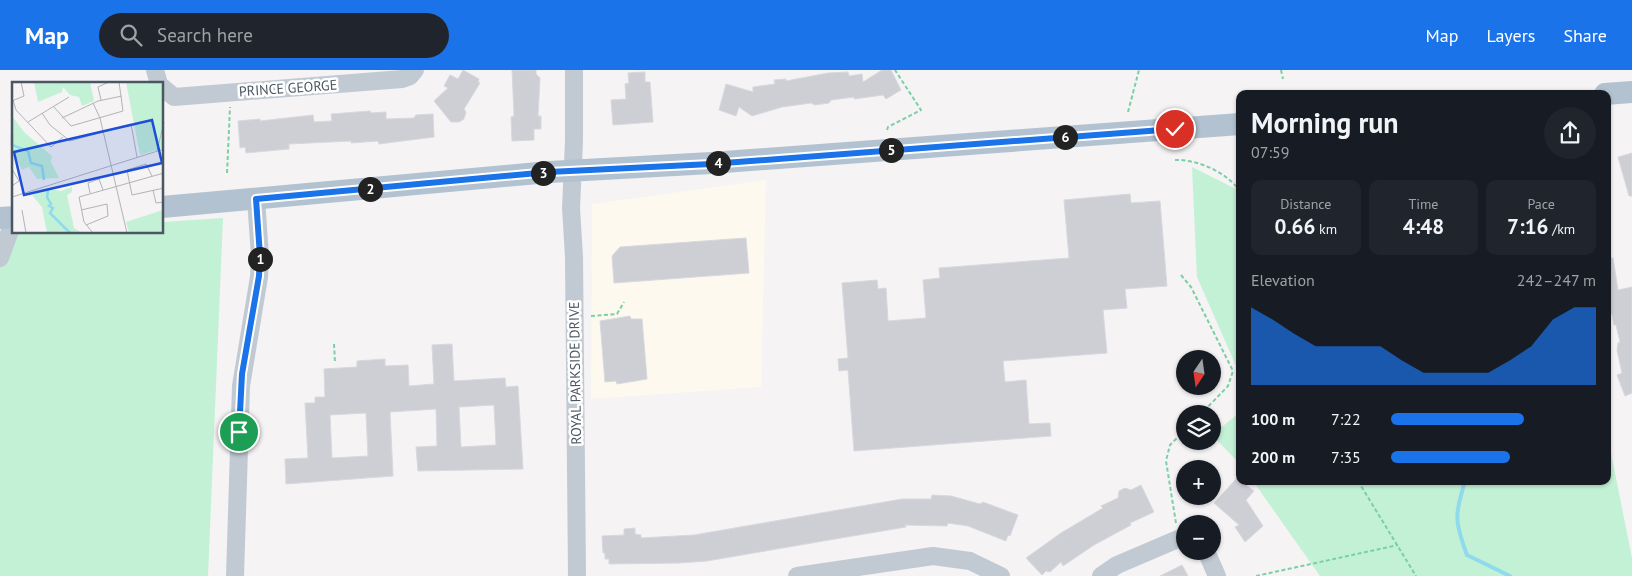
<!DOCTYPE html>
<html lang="en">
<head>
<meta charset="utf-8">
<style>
  :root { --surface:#171b24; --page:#20242c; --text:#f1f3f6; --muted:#9ea1a6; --accent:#1a73e8 }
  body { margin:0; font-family:"PT Sans",sans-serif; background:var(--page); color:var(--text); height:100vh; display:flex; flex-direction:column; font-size:19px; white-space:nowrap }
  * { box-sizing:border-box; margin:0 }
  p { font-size:16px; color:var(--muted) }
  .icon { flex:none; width:28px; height:28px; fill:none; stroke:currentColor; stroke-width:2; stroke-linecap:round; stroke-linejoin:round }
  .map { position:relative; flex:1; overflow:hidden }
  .panel { position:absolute; left:1236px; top:20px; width:375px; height:395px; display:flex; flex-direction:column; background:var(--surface); border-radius:10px; box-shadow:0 1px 4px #0004 }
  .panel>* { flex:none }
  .needle { width:32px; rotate:193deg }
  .tools { position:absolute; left:1176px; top:280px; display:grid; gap:10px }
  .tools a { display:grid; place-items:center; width:45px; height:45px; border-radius:50%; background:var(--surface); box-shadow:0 1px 4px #0004; font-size:25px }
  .pin { position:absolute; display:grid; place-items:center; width:42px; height:42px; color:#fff; margin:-21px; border:2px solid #fff; border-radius:50%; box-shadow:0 1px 5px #0007 }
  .km { position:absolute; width:25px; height:25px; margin:-12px; border-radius:50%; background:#222; color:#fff; font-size:14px; line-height:25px; text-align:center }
  .round { display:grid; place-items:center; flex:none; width:52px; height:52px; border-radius:26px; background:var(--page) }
  .overview { display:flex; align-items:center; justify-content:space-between; height:85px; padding:0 15px }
  h1 { font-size:28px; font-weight:600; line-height:38px }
  .metrics { display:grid; grid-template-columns:repeat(3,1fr); gap:8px; height:85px; padding:5px 15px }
  .metrics div { display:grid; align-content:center; border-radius:10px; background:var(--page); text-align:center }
  .metrics b { font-size:21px; font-weight:600 }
  .metrics small { font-size:14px; font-weight:400 }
  .metrics p { font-size:14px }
  .chart { height:140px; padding:10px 15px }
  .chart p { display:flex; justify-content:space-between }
  .chart svg { width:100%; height:90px; margin-top:5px; fill:var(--accent); opacity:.7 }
  ul { padding:0 15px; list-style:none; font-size:16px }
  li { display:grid; grid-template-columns:80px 60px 1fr; align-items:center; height:38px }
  li i { height:12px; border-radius:6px; background:var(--accent) }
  header { display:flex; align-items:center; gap:30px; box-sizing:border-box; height:70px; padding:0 25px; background:var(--accent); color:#fff }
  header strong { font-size:24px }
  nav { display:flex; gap:28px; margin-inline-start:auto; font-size:18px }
  .search { width:350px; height:45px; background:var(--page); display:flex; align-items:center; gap:12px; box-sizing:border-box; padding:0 18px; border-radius:28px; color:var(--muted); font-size:19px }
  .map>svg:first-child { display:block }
</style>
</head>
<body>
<header>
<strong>Map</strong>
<div class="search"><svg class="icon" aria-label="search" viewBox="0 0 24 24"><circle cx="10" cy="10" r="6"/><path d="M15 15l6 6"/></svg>Search here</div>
<nav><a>Map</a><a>Layers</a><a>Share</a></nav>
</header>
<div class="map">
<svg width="1632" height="506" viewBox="0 0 1632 506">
  <rect width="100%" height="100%" fill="#f5f3f3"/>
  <!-- commercial -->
  <path fill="#fdf9ef" d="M766 110 761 317 591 329 592 134Z"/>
  <!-- green -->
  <path fill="#c3f1d5" d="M1192 97 1240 121V305L1197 207Z
    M223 148 208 506H0V165L30 162H162L163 152Z
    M1240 342V394L1212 365Z
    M1608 368 1632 488V506H1320L1253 411H1608Z"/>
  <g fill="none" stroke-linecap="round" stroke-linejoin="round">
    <!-- stream -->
    <path stroke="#90daee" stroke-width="4" d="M1465 411C1455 446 1454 450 1467 485L1510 506"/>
  </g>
  <!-- building -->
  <path fill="#cdcfd5" stroke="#d7d9de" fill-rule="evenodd" d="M463 0 479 9 478 12 480 13 464 39 466 42 464 49 459 52H451L434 31 448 18 444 16 450 5 458 9Z
    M512 0H536V4L540 8 538 46H541V59H534V70L512 71 511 47 514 46Z
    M882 0H891L901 20 886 29 883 25 854 29V27L831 30 829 33 815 35 811 33 782 37 752 46 739 37 736 46 719 40 726 14 753 22V17L775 14 774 10 786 9V11L828 3 848 2 849 6 862 4 863 12Z
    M645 2V12H650L653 52 613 55 611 30 626 29 625 14 629 13 628 3Z
    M370 41 371 43 386 42V49L414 48 416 45 433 44 434 67 379 74 378 71 351 73V71L289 74V79L246 83 245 77 240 78 238 51 260 49V51L313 45 314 52 332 51 331 44Z
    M1632 83V126H1629L1618 87Z
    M1130 124 1131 133 1160 131 1167 216 1125 219 1127 238 1103 240 1107 283 1003 291 1005 312 1026 310 1029 354 1050 353 1051 366 854 381 848 300 839 301 838 289 848 288 842 213 877 210 878 219 886 218 888 251 926 248 923 210 940 208 939 198 1069 188 1064 130Z
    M746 168 749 203 614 213 612 186 620 177Z
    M1608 188H1613L1618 220 1632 217V323L1625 326 1617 305 1622 303 1617 280 1618 273 1620 272 1616 255H1614L1612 244 1608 245Z
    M630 246 631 249H642L647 309 617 314 616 311 605 312 600 251Z
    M452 274 454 311 505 308 506 317 518 316 523 399 418 401 416 377 437 376 436 339 390 342 393 406 286 414 285 389 308 388 305 333H315V327H325L324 299 357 297V291L385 289V296L408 295 409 316 434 314 432 275ZM494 335 496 375 461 377 459 337ZM366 343 368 386 332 388 330 345Z
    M1237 408 1254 421 1246 430 1263 456 1245 472 1235 457 1239 455 1214 433Z
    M1141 415 1154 442 1130 453 1131 455 1094 475 1063 496 1061 492 1050 502 1046 501 1042 505 1026 488 1061 463 1103 438 1101 436 1118 428 1119 421 1125 418 1131 420Z
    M932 425 951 426 980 434 983 432 1018 445 1010 466 1008 465 1006 471 968 456 948 453 947 456 905 455 906 457 835 469 707 491 679 493 609 494V489H605V483H603L602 466 624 465V459L635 458V464L641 465V468L694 465 902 429H931Z
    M1182 495 1188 506H1160Z"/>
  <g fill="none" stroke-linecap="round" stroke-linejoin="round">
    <!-- path -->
    <path stroke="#7ad0a6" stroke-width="2" stroke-dasharray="4 2.5" stroke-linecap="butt" d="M1281 0 1283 9
      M1128 42 1139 0
      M887 60 888 57 921 40 895 0
      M1175 90C1197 89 1229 103 1240 122
      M227 103 230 37
      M1181 205 1191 217 1233 301 1228 316 1201 344
      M591 246 617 244 624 232
      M334 274 335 293
      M1358 411 1416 506
      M1176 453 1166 391 1170 375 1185 360
      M1256 506 1398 475"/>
    <!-- minor -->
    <path stroke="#c1cad2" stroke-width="18" d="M155 0 159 14
      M574 0V71L571 138 574 187 577 506
      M162 17 174 27 402 9 410 6 415 0
      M0 188 14 150
      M1206 481 1217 506
      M235 506 241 316 259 207 260 186 256 129
      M797 506 933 486 970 491 1001 506
      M1101 506 1117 495 1185 466"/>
    <!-- major -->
    <path stroke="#b3c2d1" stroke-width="22" d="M1605 24 1632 22
      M162 137 549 102 711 93 1240 54
      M0 148 14 147"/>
  </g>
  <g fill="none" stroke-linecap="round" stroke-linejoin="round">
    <defs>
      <path id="route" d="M239 362 242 304 259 206 260 186 256 129 549 102 711 94 1175 59"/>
    </defs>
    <!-- route casing -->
    <use href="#route" stroke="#fff" stroke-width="10"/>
    <!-- route -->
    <use href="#route" stroke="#1a73e8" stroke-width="6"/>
  </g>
  <g text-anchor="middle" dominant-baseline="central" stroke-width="5" stroke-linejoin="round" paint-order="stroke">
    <!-- street labels -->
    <g font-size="14" fill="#4a5661" stroke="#fff">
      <text transform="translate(288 18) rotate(-4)">PRINCE GEORGE</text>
      <text transform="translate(575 303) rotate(-91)">ROYAL PARKSIDE DRIVE</text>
    </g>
  </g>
  <!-- overview -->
  <g transform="translate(12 12)">
    <rect width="151" height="151" fill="#f5f3f3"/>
    <path d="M22 0H78L82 19 70 24 67 15 58 13 51 5 50 10 26 20ZM114 0H151V66L128 73ZM0 34 12 50 40 74 39 80 47 96 25 97 17 85 10 88 2 72 0 74ZM60 105V110L55 113 62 146 70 151H35L30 125 20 113 37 107 49 109ZM151 128V151H117L114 140Z" fill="#c3f1d5"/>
    <path fill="none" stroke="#90daee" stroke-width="2.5" d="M0 52V63L16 69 19 81 30 84 32 98M36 108 35 115 39 122 37 124 41 126 38 131 58 151"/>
    <path fill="none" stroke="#b1b4b9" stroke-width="1" d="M1 18 4 28 39 65 51 55M89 18 86 5 97 0M0 19 12 14 9 0M81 21 88 36 115 151M41 24 59 44 111 29 107 0M30 31 38 43 58 59 119 42 125 75M50 36 86 19 110 14M16 40 57 15M145 69 152 40M0 87 7 99 0 104M140 94 134 82 115 88 120 113 152 106M141 108 144 121 152 120M78 111 76 101 87 97 91 108M0 115 152 67M10 128 14 151M69 128 95 122 96 134 74 143M81 151 72 140 67 115 152 91"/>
    <path fill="#1d4ed8" fill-opacity="0.15" stroke="#1d4ed8" stroke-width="2.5" d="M140 38 150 81 12 113 2 70Z"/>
    <rect width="151" height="151" fill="none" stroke="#4a5661" stroke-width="2.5"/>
  </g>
</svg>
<div class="tools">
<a><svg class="needle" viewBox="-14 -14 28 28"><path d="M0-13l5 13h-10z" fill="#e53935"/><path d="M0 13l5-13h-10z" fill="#9ea1a6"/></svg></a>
<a><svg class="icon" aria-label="layers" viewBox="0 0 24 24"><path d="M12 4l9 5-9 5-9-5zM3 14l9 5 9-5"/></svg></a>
<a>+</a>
<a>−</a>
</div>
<div class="pin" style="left:239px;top:362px;background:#1e9e55"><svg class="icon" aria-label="arrive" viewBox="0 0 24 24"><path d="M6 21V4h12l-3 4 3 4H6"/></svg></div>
<div class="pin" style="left:1175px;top:59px;background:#d93025"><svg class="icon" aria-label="check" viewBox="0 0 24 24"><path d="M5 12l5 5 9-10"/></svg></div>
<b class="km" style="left:260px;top:189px">1</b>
<b class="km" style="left:370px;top:119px">2</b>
<b class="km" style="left:543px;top:103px">3</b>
<b class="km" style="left:718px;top:93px">4</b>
<b class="km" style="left:891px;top:80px">5</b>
<b class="km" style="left:1065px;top:67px">6</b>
<section class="panel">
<div class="overview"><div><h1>Morning run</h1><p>07:59</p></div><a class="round"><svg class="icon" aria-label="share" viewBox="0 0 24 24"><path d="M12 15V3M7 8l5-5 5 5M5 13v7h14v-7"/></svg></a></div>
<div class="metrics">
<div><p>Distance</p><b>0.66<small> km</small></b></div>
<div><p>Time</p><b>4:48</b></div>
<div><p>Pace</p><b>7:16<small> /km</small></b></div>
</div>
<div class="chart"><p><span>Elevation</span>242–247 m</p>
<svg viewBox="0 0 160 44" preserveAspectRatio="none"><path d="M0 44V6L10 12L20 19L30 25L40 25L50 25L60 25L70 32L80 38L90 38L100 38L110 38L120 32L130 25L140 12L150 6L160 6V44z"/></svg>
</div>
<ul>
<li><b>100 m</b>7:22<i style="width:65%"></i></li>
<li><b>200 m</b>7:35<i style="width:58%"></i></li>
</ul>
</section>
</div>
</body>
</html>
